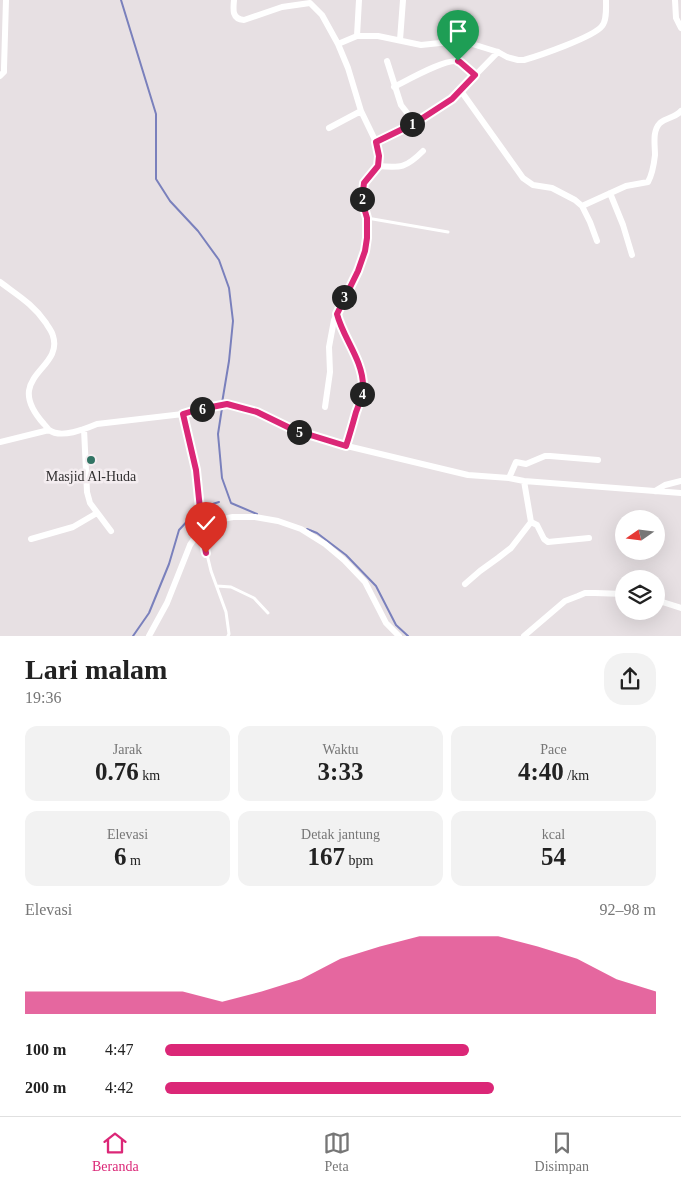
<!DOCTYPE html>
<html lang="id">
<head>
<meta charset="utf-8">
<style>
  :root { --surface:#fff; --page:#f2f2f2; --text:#222; --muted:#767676; --line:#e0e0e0; --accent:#db2777 }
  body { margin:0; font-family:"Times New Roman",serif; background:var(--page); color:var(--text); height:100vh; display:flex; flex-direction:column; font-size:19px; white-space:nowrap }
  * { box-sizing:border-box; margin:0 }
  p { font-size:16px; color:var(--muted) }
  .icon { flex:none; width:28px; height:28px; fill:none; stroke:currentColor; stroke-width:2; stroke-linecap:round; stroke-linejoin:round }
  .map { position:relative; height:636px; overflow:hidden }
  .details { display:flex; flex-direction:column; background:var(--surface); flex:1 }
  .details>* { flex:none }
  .needle { width:32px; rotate:256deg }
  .fabs { position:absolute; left:615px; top:510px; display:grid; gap:10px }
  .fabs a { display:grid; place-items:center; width:50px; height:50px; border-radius:50%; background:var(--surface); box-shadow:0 5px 20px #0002; font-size:25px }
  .pin { position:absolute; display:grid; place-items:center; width:42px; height:42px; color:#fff; margin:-51px -21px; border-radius:50% 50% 50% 0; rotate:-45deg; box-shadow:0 0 5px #0007 }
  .pin .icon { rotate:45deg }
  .km { position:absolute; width:25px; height:25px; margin:-12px; border-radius:50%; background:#222; color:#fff; font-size:14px; line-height:25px; text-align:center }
  .round { display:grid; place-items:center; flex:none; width:52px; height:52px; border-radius:20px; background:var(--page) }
  .overview { display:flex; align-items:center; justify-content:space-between; height:85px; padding:0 25px }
  h1 { font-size:28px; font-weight:700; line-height:38px }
  .metrics { display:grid; grid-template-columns:repeat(3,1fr); gap:8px; height:85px; padding:5px 25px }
  .metrics div { display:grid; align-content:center; border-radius:12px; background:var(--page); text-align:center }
  .metrics b { font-size:25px; font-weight:700 }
  .metrics small { font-size:14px; font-weight:400 }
  .metrics p { font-size:14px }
  .chart { height:140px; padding:10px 25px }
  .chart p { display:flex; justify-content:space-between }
  .chart svg { width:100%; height:90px; margin-top:5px; fill:var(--accent); opacity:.7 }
  ul { padding:0 25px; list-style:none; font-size:16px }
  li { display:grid; grid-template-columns:80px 60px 1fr; align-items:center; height:38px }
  li i { height:12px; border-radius:6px; background:var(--accent) }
  .tab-bar { display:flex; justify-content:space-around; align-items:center; height:70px; border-top:1px solid var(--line); background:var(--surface); font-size:14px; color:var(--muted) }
  .tab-bar a { display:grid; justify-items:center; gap:2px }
  .tab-bar .active { color:var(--accent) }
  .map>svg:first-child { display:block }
</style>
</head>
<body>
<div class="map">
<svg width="681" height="636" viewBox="0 0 681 636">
  <rect width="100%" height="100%" fill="#e7e0e3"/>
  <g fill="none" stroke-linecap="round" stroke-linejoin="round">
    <!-- stream -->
    <path stroke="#7a80bc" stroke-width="2" d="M121 0 156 114V179L170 201 198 231 219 260 229 288 233 321 229 361 222 403
      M222 408 218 434 222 478 231 503 257 514
      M307 529 317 533 346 555 376 586 396 625 408 636
      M133 636 149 613 169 564 179 530 192 516 206 506 219 502"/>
    <!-- lane -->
    <path stroke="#fff" stroke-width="3" d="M367 218 448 232
      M183 414 195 470 203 538 211 571 226 612 229 634 228 636
      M217 586 231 587 254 598 268 613"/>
    <!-- street -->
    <path stroke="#fff" stroke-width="6" d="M234 0C233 10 232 19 244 20L282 7 310 3 322 15 338 44 348 68 361 111 376 142 379 156 378 166 364 183 362 201 367 218V238L365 251 357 271 350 285 337 314 340 326 353 350 361 371 363 386 361 399 347 446
      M675 0 676 18 681 28
      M357 36 359 0
      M400 40 403 0
      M338 44 357 36H378L421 45 440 43H469L498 52 507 57 518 60H524C538 56 594 37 602 26 607 20 606 8 606 0
      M387 61 401 105 415 123
      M0 76 4 72V68L6 0
      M394 87C406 81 449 56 460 62 465 64 470 71 475 75
      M461 91 523 178 533 185 552 188 575 200 582 206 590 222 597 241
      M329 128 361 111
      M376 142 415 123 452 99 498 52
      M378 166C401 168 406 168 423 151
      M610 193 623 225 632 255
      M582 206 626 186 648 182C653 173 654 164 655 155 655 145 652 131 660 123 667 117 675 118 681 111
      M0 282C17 295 33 304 46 323 48 327 52 331 53 336 64 370 1 376 44 424 46 426 47 428 49 430 61 439 85 429 97 424L183 414 196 410 227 404 257 412 294 430 347 446 468 475 509 478 524 481 681 493
      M325 407 330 372 329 347 334 320 337 314
      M84 429 87 492 90 503 111 531
      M0 442 49 430
      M509 478 516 462 526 464 545 456H550L598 460
      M655 491 665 485 681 481
      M531 522 537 525 544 539 548 542 589 538
      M31 539 73 527 97 513
      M465 584 480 571 498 558 511 548 531 522 524 481
      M656 600 681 608
      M149 636 167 603 190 545 202 527 207 522 233 517H255L278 521 301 529 325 544 344 560 365 582 386 623 399 636
      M524 636 565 601 578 596 585 593H595L624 594"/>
  </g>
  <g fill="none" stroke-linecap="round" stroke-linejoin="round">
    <defs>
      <path id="route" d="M206 553 203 538 196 470 183 414 196 410 227 404 257 412 294 430 346 446C350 434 353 423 356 412 359 404 363 395 363 386 363 360 343 338 337 314L358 271 365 251 367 238V218L362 201 363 191 364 183 378 166 379 156 376 142 415 123 452 99 475 75 460 62 458 61"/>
    </defs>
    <!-- route casing -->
    <use href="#route" stroke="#fff" stroke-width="10"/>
    <!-- route -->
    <use href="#route" stroke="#db2777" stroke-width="6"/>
  </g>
  <!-- markers -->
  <circle fill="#317363" stroke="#f4edf0" stroke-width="2" cx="91" cy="460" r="5"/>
  <g text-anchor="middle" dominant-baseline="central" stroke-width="5" stroke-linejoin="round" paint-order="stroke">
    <!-- poi labels -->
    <g font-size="14" fill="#312f30" stroke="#f4edf0">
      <text x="91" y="476">Masjid Al-Huda</text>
    </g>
  </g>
</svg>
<div class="fabs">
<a><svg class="needle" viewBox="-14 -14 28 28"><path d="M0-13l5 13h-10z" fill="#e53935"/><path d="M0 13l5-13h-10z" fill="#767676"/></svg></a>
<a><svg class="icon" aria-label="layers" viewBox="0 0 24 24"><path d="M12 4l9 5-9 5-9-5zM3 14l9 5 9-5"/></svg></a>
</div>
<div class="pin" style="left:458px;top:61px;background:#1e9e55"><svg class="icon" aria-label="arrive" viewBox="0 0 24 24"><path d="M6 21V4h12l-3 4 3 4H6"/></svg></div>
<div class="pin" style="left:206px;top:553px;background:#d93025"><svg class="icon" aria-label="check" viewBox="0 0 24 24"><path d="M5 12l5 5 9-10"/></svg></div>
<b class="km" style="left:412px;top:124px">1</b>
<b class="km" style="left:362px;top:199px">2</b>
<b class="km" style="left:344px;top:297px">3</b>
<b class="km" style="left:362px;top:394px">4</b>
<b class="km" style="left:299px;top:432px">5</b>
<b class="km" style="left:202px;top:409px">6</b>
</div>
<section class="details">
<div class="overview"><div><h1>Lari malam</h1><p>19:36</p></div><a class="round"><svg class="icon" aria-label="share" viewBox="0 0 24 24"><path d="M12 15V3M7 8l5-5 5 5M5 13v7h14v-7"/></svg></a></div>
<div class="metrics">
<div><p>Jarak</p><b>0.76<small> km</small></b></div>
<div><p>Waktu</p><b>3:33</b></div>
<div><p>Pace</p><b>4:40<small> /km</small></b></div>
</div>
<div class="metrics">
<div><p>Elevasi</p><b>6<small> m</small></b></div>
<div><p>Detak jantung</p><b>167<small> bpm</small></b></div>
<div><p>kcal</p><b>54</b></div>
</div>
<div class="chart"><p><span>Elevasi</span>92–98 m</p>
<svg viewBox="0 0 160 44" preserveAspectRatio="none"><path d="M0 44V33L10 33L20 33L30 33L40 33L50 38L60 33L70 27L80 17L90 11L100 6L110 6L120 6L130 11L140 17L150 27L160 33V44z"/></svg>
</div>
<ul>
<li><b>100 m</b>4:47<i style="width:62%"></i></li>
<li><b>200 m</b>4:42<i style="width:67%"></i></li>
</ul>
</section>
<nav class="tab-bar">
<a class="active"><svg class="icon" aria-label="home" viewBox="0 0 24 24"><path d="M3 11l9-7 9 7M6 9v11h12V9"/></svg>Beranda</a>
<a><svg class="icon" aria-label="map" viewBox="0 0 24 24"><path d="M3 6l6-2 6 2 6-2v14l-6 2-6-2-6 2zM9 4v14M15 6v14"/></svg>Peta</a>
<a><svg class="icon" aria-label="saved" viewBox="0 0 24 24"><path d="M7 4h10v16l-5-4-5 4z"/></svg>Disimpan</a>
</nav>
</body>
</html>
